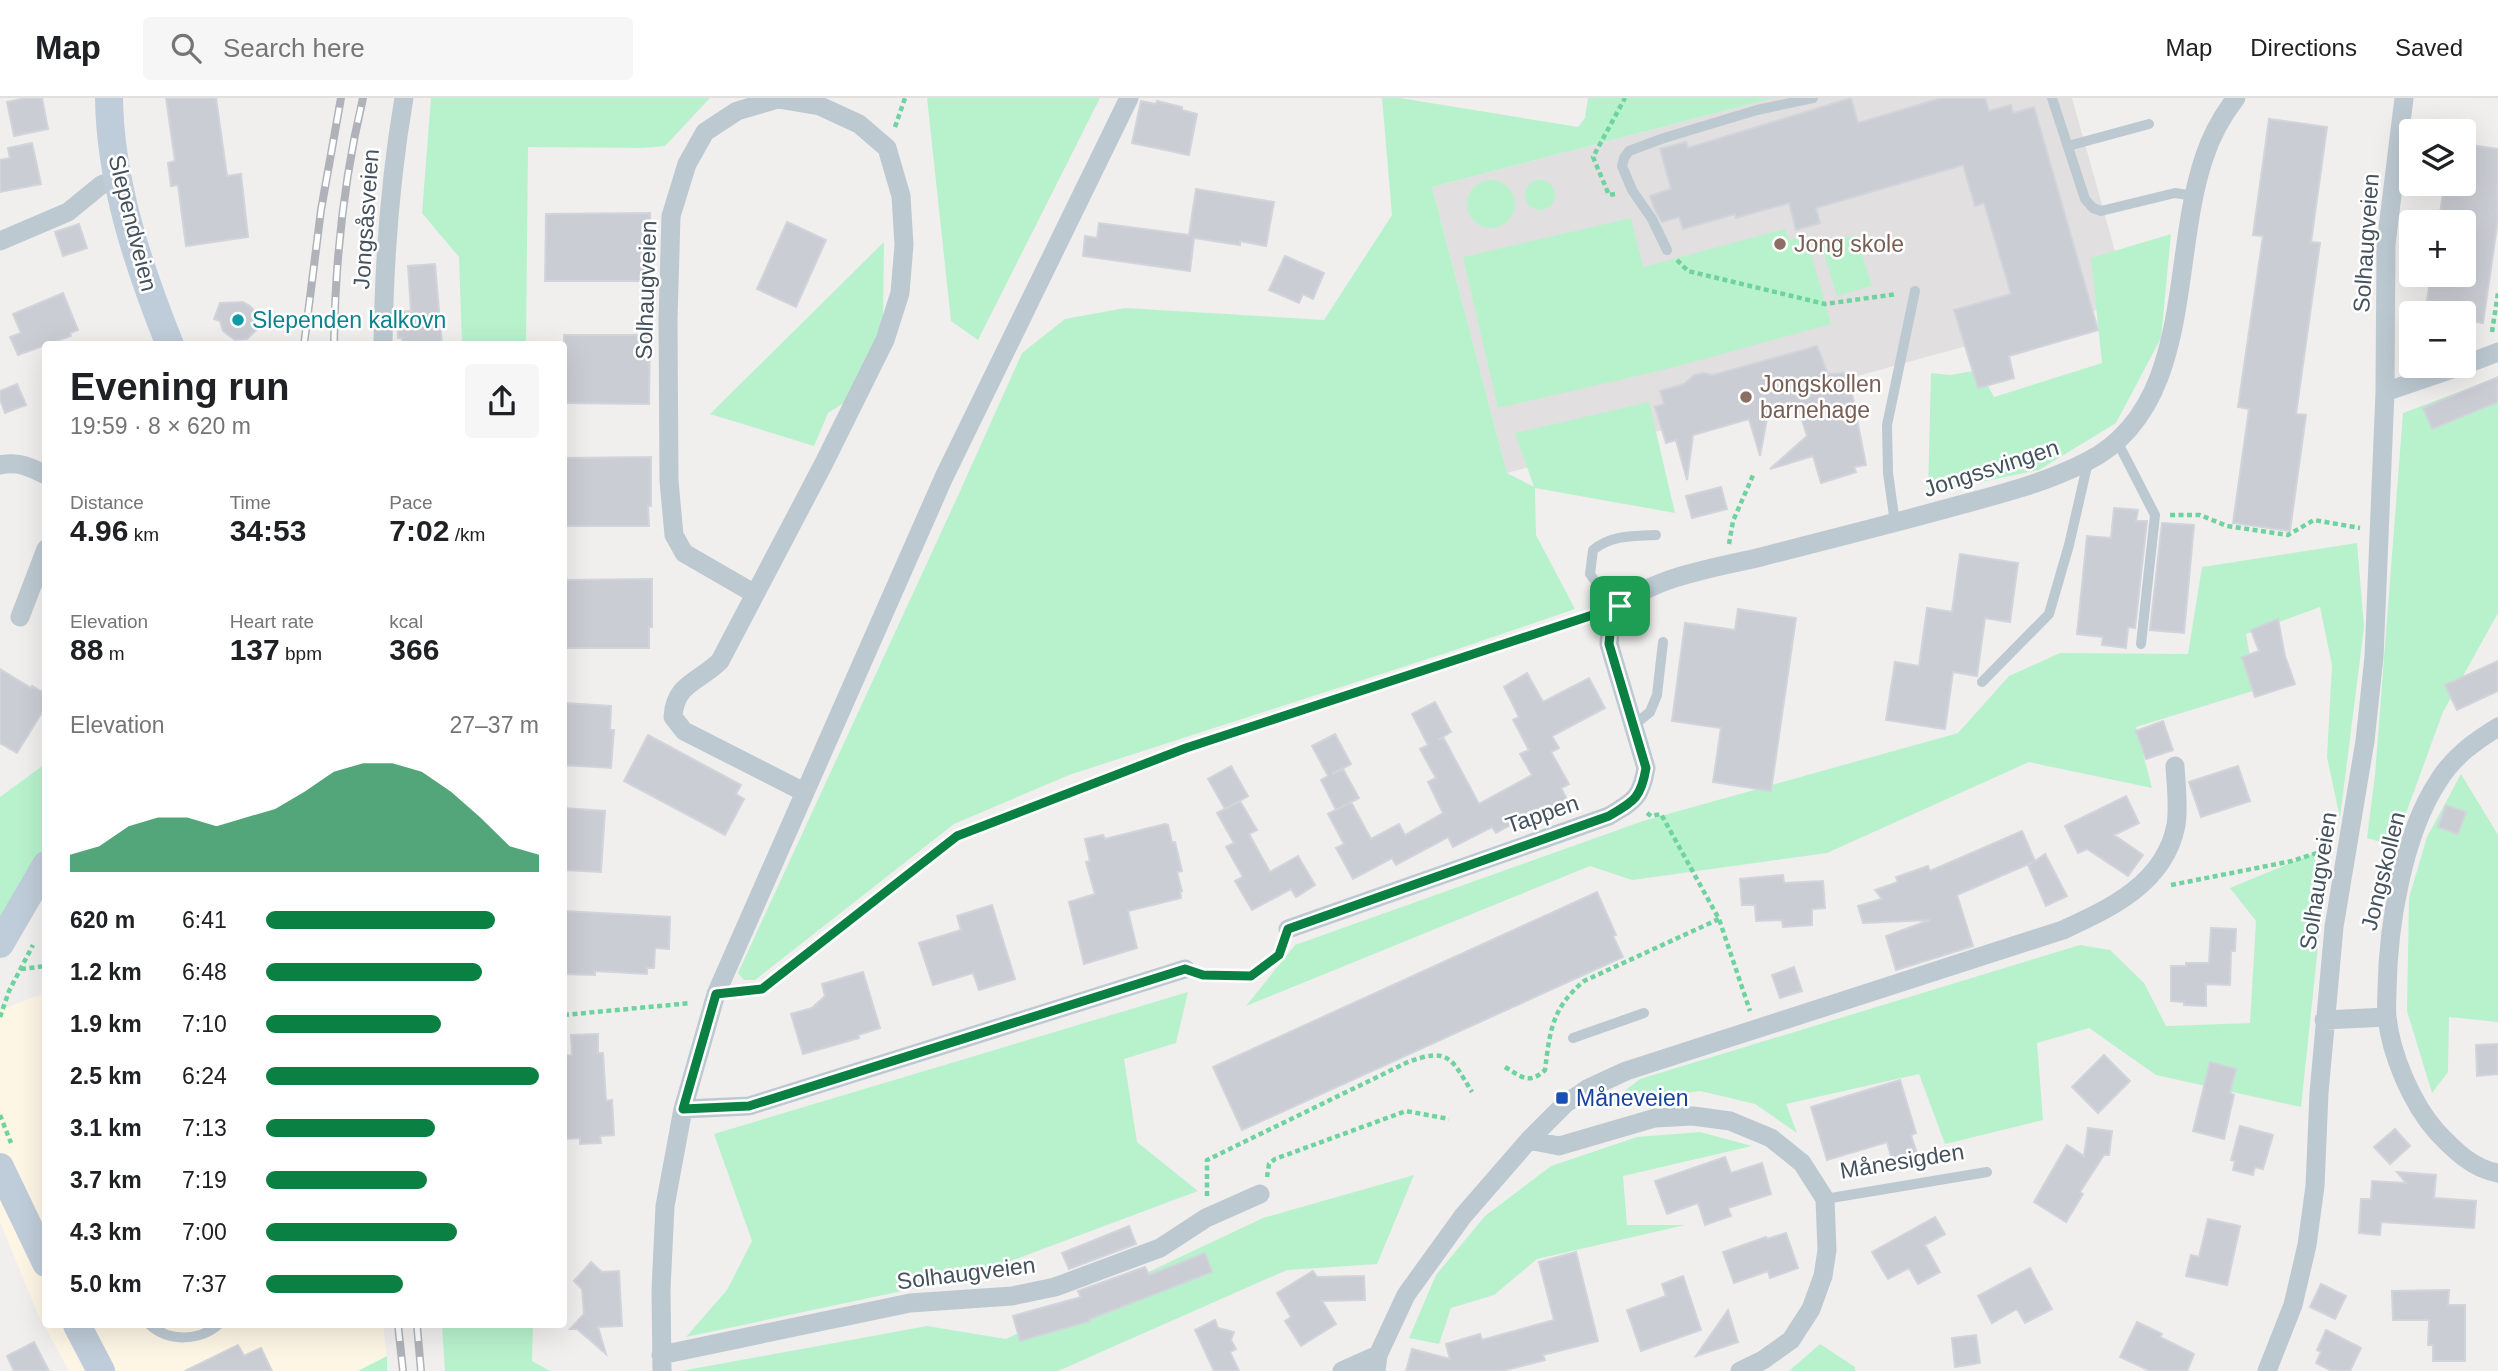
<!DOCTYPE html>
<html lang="en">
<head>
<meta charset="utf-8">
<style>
  :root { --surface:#fff; --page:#f6f6f6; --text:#202124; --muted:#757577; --line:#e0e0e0; --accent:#0b8043 }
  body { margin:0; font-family:Arial,sans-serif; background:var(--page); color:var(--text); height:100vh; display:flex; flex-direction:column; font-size:26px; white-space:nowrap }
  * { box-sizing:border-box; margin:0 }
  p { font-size:23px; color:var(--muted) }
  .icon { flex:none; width:38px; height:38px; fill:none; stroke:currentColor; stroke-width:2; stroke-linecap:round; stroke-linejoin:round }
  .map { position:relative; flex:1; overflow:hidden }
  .sheet { position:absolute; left:42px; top:243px; width:525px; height:987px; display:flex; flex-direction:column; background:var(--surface); border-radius:7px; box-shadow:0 7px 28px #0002 }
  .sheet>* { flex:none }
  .fabs { position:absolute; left:2399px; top:21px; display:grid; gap:14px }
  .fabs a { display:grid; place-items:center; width:77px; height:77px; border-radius:7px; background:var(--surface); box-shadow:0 7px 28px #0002; font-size:35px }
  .pin { position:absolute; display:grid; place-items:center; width:60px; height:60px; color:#fff; margin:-30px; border-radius:14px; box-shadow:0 4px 10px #0006 }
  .round { display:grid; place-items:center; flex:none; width:74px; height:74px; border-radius:7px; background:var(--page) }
  .headline { display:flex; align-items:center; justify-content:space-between; height:119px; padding:0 28px }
  h1 { font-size:38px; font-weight:700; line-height:52px }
  .metrics { display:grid; grid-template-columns:repeat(3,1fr); gap:10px; height:119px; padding:7px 28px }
  .metrics div { display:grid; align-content:center }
  .metrics b { font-size:30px; font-weight:700 }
  .metrics small { font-size:19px; font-weight:400 }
  .metrics p { font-size:19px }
  .chart { height:196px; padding:14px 28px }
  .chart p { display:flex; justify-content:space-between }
  .chart svg { width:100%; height:126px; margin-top:7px; fill:var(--accent); opacity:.7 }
  ul { padding:0 28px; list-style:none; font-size:23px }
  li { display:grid; grid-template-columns:112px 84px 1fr; align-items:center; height:52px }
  li i { height:18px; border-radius:9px; background:var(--accent) }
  header { display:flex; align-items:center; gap:42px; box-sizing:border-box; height:98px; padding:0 35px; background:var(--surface); border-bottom:2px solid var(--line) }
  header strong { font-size:33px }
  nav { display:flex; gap:38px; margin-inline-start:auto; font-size:24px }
  .search { width:490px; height:63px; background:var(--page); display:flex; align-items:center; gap:18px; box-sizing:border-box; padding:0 24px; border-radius:7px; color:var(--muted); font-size:26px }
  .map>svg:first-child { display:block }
</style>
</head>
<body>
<header>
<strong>Map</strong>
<div class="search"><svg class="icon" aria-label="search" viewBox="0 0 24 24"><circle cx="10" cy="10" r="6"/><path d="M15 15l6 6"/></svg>Search here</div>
<nav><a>Map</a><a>Directions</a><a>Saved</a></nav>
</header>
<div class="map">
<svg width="2498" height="1273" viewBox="0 0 2498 1273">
  <rect width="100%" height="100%" fill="#f1eeee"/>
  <!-- commercial -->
  <path fill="#fdf6e5" d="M45 895 46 1227H383L387 1258 358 1273H69L37 1214 0 1124V912Z"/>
  <!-- education -->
  <path fill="#e2dfe0" d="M1774 0H2072L2129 203 1507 375 1432 89Z"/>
  <!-- green -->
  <path fill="#b8f2cd" d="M431 0H710L665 48 643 50 528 49 526 247H462L459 159 422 115Z
    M927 0H1100L978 242 951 223Z
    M1382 0H1400L1578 29 1585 20 1588 0H1774L1432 89 1507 375 1534 389 1515 335 1649 304 1675 415 1535 390 1536 437 1575 511 1446 555 1069 677 954 726 755 882H744L738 875 956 402 1022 255 1065 221 1125 210 1324 222 1392 117Z
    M1467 106a24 24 0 1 1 48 0a24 24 0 1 1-48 0Z
    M1525 97a15 15 0 1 1 30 0a15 15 0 1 1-30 0Z
    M1631 120 1643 169 1785 131 1789 142 1806 137 1831 226 1667 271 1498 310 1463 159Z
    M2171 136 2161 240 2116 325 2039 372 1928 395 1931 275 1950 277 1979 272 1994 299 2102 265 2091 160Z
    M1856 137 1872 188 1837 198 1821 147Z
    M884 144 883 226 856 297 828 315 814 348 710 316Z
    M2498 279V515L2443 614 2394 748 2367 740 2375 677 2403 315Z
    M2357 445 2364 529 2340 720 2327 659 2332 567 2320 509 2246 536 2256 592 2136 629 2152 690 2029 664 1827 755 1632 782 1590 768 1246 908 1295 847 1643 723 1958 635 2009 578 2060 555 2188 556 2202 469Z
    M45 661V752L0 830V699L41 669Z
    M2461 676 2498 737V924L2449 919 2448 974 2432 995 2407 913 2409 800 2427 739Z
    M2312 756 2325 783 2301 1009 2156 977 2089 930 2037 945 2043 1022 1945 1046 1919 976 1786 1006 1797 1035 1755 1006 1700 993 1607 1006 1640 981 2080 847 2110 852 2144 885 2166 928 2250 925 2256 823 2230 790Z
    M1188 894 1176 945 1124 961 1137 1044 1198 1093 968 1179 686 1239 727 1192 752 1143 714 1036Z
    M1700 1034 1752 1048 1623 1078 1627 1127H1685L1537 1161 1494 1197 1451 1210 1439 1246 1409 1240 1436 1177 1485 1118 1551 1068 1637 1039Z
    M1414 1077 1377 1166 1287 1172 1058 1273H681L927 1228 1006 1241 1263 1120Z
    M442 1227H533L532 1263 550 1273H445Z
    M1820 1246 1855 1269V1273H1789Z
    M387 1258V1273H358Z"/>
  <!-- building -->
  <path fill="#cacdd3" stroke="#d1d4da" stroke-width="2" d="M25 0H42L48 31 14 38 7 4Z
    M166 0H216L227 78 241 76 248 139 186 148 178 87 171 88 168 65 175 63Z
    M1851 0 1858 25 1941 0H1985L1989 13 2011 7 2013 15 2034 9 2098 232 2009 258 2014 280 1978 290 1954 212 2011 196 1984 105 1975 108 1963 67 1816 110 1820 125 1796 132 1789 105 1736 120 1735 116 1683 131 1679 119 1662 124 1654 110 1650 98 1671 91 1660 51 1686 44 1688 50Z
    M1141 3 1156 6 1157 3 1182 9V12L1197 16 1189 57 1132 45Z
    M2269 21 2327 29 2311 144 2320 145 2296 316 2306 317 2290 433 2233 425 2249 311 2238 309 2263 138 2253 137Z
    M32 45 41 86 0 94V62L10 60 8 50Z
    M2464 46 2498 51V121L2483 225 2464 222V215H2425L2431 177H2464V124H2439L2444 86H2464Z
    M1196 91 1274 104 1266 148 1240 143V147L1194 140 1190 173 1083 158 1085 138 1097 140 1099 125 1189 137Z
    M650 115 651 163H648V183H545L546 116Z
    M787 124 826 142 796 209 757 191Z
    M79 126 87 150 63 158 55 134Z
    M1285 158 1324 175 1313 201 1303 196 1299 205 1269 192Z
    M435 166 442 247H402V240H398L397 214 411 213 408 168Z
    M63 195 78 232 70 235 71 238 18 257 10 239 21 235 13 216Z
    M243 204 250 208 257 216V231L247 241 235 242 223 233 220 223 214 221 220 205Z
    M564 237H650L649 306 564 305Z
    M1817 248 1828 276 1848 275 1866 367 1854 369 1856 374 1821 385 1813 358 1770 371 1807 338 1797 306 1768 315 1760 358 1749 321 1693 337 1687 382 1676 342 1666 345 1655 309 1664 306 1660 293 1684 286 1694 277 1703 275 1713 277Z
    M2498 279V304L2432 331 2423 310Z
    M17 286 26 307 5 315 0 301V293Z
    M651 359V408H648L649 428H564V360Z
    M1721 389 1727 411 1692 420 1686 398Z
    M2114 410 2138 412 2136 423H2147L2135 530 2128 529 2126 550 2102 547 2103 539 2077 536 2087 438 2111 440Z
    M2162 425 2194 427 2184 535 2150 532Z
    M1960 456 2018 465 2010 524 1985 520 1977 578 1953 574 1945 631 1886 622 1895 564 1919 568 1927 510 1952 514Z
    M652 481V529H649V550H564V482Z
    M1738 511 1796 520 1771 693 1713 684 1721 630 1672 623 1685 525 1735 532Z
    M2278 521 2285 558 2295 586 2255 599 2242 559 2259 553 2251 532Z
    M2498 563V593L2457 612 2445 587Z
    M0 571 31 590 32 588 46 596V608L17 655 0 645Z
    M1527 575 1543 604 1589 580 1605 610 1552 638 1559 650 1551 654 1569 686 1561 690 1570 707 1547 720 1541 710 1496 735 1492 729 1453 749 1448 739 1396 767 1392 760 1353 781 1336 750 1344 746 1328 716 1351 704 1371 741 1399 726 1405 737 1443 715 1428 684 1436 680 1420 651 1428 647 1412 616 1435 604 1451 634 1438 642 1443 639 1479 706 1532 677 1520 656 1529 652 1513 622 1519 619 1504 589Z
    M564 605 611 608 610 632H614L611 670 564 667Z
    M2163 623 2173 652 2146 661 2136 633Z
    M1335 636 1351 666 1332 676 1343 671 1359 700 1336 712 1321 682 1328 678 1312 648Z
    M648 637 741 687 736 696 744 701 725 737 624 683Z
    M1231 668 1248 698 1225 711 1208 681Z
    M2238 668 2250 703 2201 719 2189 684Z
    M2126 698 2139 725 2114 737 2143 757 2128 778 2087 751 2078 755 2065 728Z
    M1240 703 1257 732 1249 736 1270 774 1298 758 1315 787 1296 799 1291 791 1252 812 1235 783 1243 779 1226 749 1234 745 1217 715Z
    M2446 707 2466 714 2458 736 2438 729Z
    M564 710 605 713 601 774 564 772Z
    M1165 726 1168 727 1172 744H1175L1182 773 1177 774 1182 793H1180L1181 800 1128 813 1137 850 1084 866 1069 804 1095 796 1086 764 1090 763 1085 741 1103 737 1105 741Z
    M2022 733 2035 763 2045 756 2067 798 2046 808 2028 767 2033 764 1957 797 1973 848 1896 872 1886 838 1930 822 1863 825 1858 808 1882 801 1875 792 1898 784 1896 779 1928 768 1930 773Z
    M1783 777 1784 785 1823 783 1825 810 1812 811V827L1783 829 1782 822 1756 823 1755 807H1742L1740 781Z
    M1597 794 1616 837 1613 838 1623 859 1242 1032 1213 969Z
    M992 807 1015 881 979 892 973 875 933 887 919 845 961 832 957 818Z
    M564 813 670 819 669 851 655 850 654 870H647V876L595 873V877L564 876Z
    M2211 830 2236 831 2235 853H2231L2230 887 2206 886V908L2184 907V904L2171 903V868H2186V865H2209Z
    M1794 869 1802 893 1780 900 1772 877Z
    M863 874 880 930 858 937 859 940 803 956 791 916 812 910 825 898 822 886Z
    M598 936V955H603L606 1003 612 1002 614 1037 600 1038 601 1045 580 1046V1040L565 1041 564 958 572 957 571 937Z
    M2498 946V976L2477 978 2476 947Z
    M2104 957 2130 983 2098 1015 2072 989Z
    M2210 964 2236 971 2230 995 2234 997 2224 1041 2193 1033Z
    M1900 982 1916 1035 1911 1037 1919 1062 1894 1069 1887 1044 1827 1062 1811 1009Z
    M2240 1028 2273 1037 2263 1071 2255 1069 2253 1077 2233 1072 2235 1063 2231 1062Z
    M2088 1030 2112 1033 2109 1057H2104L2080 1094 2083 1096 2066 1124 2034 1104 2067 1047 2084 1058Z
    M2395 1031 2410 1048 2390 1066 2374 1049Z
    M1725 1059 1731 1075 1762 1065 1771 1096 1728 1110 1731 1118 1705 1127 1698 1105 1667 1116 1655 1083Z
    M2397 1074 2436 1077 2434 1100 2476 1103 2474 1130 2381 1124 2380 1137 2359 1135 2361 1101H2371L2372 1083 2406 1085Z
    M1935 1119 1945 1136 1925 1147 1940 1174 1918 1186 1909 1170 1888 1181 1872 1154Z
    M2208 1121 2240 1128 2227 1187 2186 1178 2191 1157 2199 1159Z
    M1129 1128 1136 1146 1069 1171 1062 1155Z
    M1786 1135 1798 1170 1770 1180 1768 1173 1734 1185 1723 1154 1766 1139 1767 1141Z
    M1576 1154 1598 1243 1543 1257 1545 1262 1502 1273H1406L1412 1251 1450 1261 1446 1246 1480 1236 1482 1242 1554 1222 1539 1164Z
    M1205 1155 1212 1174 1090 1221V1223L1020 1243 1013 1218 1081 1199 1078 1193 1145 1169 1149 1177Z
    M591 1164 602 1174 619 1173 622 1228 598 1229 606 1256 577 1231H570L584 1216 582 1191 574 1183Z
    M2030 1170 2052 1211 2025 1225 2017 1211 1992 1225 1978 1198Z
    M1313 1173 1317 1179 1364 1178 1365 1202 1322 1203 1336 1226 1301 1248 1285 1223 1291 1219 1277 1195Z
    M1683 1178 1701 1232 1641 1253 1627 1212 1666 1198 1662 1186Z
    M2321 1186 2346 1198 2335 1221 2310 1209Z
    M2449 1192 2448 1207H2465V1263H2433V1247H2428L2429 1222H2393L2392 1193Z
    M1728 1212 1738 1244 1696 1258Z
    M1215 1222 1218 1230 1234 1234 1231 1242 1236 1251 1230 1254 1239 1273H1214L1195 1232Z
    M2137 1224 2162 1236 2160 1239 2194 1256 2187 1273H2150L2120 1259Z
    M2326 1232 2361 1250 2350 1273H2332L2316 1265 2321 1254 2317 1252Z
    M1976 1237 1980 1265 1955 1269 1952 1240Z
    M34 1244 49 1273H14L7 1258Z
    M238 1247 244 1258 261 1250 272 1273H185Z"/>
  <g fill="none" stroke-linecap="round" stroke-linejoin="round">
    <!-- path -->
    <path stroke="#6ed39f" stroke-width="4.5" stroke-dasharray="5 3.5" stroke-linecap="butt" d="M895 29 905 0
      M1615 96 1609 97 1593 59 1625 0
      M1677 162 1688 173 1825 206 1897 196
      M2492 234 2498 195
      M2170 417H2200L2227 428 2288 437 2314 422 2360 430
      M1729 446 1733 423 1754 375
      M1647 715 1651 718 1661 716 1719 821 1750 913
      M2171 787 2292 763 2317 755
      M21 871 46 868
      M1203 877 1251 878 1279 857 1282 848
      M740 893 762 891 957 738 1186 650 1593 517
      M564 917 691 905
      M0 919 9 893 33 847
      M1505 969C1522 979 1529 987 1545 972 1550 932 1552 910 1584 883L1719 821
      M0 1017 11 1045
      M1267 1079 1269 1066 1275 1061 1406 1013 1449 1021
      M1207 1098V1062L1408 964C1449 949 1451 960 1472 994"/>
    <!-- lane -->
    <path stroke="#bdc9d1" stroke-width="10" d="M2052 0 2085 101 2093 110 2101 113 2175 95 2194 98
      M2068 48 2149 26
      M1667 152 1652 121 1632 92 1622 68 1624 60 1629 53 1664 40 1757 12 1813 0
      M2118 345 2155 417 2141 546
      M1895 425 1888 375 1887 327 1915 193
      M1621 508 1599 489 1590 476 1593 452C1611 437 1633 438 1656 437
      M1982 584 2049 516 2069 447 2088 364
      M1634 627 1650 614 1657 597 1663 544
      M1573 940 1644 915
      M1825 1101 1987 1074
      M150 1227C169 1244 199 1243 218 1227"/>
    <!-- street -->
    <path stroke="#bdc9d1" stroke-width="19" d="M0 143 68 114 101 87 118 81
      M383 247C384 164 390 81 404 0
      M2464 267 2498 254
      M2385 294 2461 268
      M0 367C18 363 30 369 46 377
      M755 496 684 455 674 437 669 383 668 222 671 118 687 66 705 34 737 13 778 1 820 8 859 26 887 50 901 98 904 147 900 195 885 242 824 365 720 563C699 584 675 585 673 619L684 633 804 694
      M20 519 46 451
      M2498 629C2475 643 2453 659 2439 682 2403 736 2388 827 2387 892 2387 901 2386 910 2387 919 2391 957 2412 1006 2437 1034 2454 1052 2473 1071 2498 1075
      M1288 831 1609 718C1634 703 1641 700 1646 670L1609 546C1610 533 1611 516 1622 507 1656 478 1719 469 1761 459 1826 442 1891 426 1956 408 2001 396 2045 385 2086 364 2195 310 2170 159 2204 60 2211 38 2222 18 2236 0
      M2324 922 2387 919
      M683 1011 749 1008 1185 871
      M1529 1042 1559 1048 1655 1020 1693 1018 1730 1023 1771 1040 1802 1065 1825 1101 1827 1152 1823 1178 1811 1211 1791 1242 1763 1262 1740 1273
      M661 1257 910 1205 1012 1198 1055 1189 1160 1150 1206 1120 1260 1096
      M662 1273 661 1192 665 1108 683 1011 716 896 944 379 1129 0
      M1342 1273 1378 1257
      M1376 1273 1378 1257 1406 1197 1463 1118 1529 1042 1565 1006 1587 991 1626 973 2063 832C2111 810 2165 785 2176 727 2179 709 2176 687 2175 668
      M2267 1273 2293 1207 2307 1147 2315 1088 2319 995 2334 829 2365 643 2374 559 2385 294 2386 146 2404 0"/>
    <!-- secondary -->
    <path stroke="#bfccd9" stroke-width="28" d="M109 0C110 84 139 170 170 247
      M0 846 46 767
      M0 1069 46 1165
      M77 1227 101 1273"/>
    <defs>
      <path id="rail" d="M304 247 321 112 341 0
        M334 247C335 164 344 80 363 0
        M398 1227 403 1273
        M417 1227 421 1273"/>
    </defs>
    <!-- rail casing -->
    <use href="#rail" stroke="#afb3b9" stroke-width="8"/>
    <!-- rail -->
    <use href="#rail" stroke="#fff" stroke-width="5" stroke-dasharray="16" stroke-linecap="butt"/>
  </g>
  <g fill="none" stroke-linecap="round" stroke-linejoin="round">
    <defs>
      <path id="route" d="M1620 508 1611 525 1609 546 1646 670C1641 700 1634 703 1609 718L1288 831 1279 857 1251 878 1203 877 1185 871 749 1008 683 1011 716 896 762 891 957 738 1186 650Z"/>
    </defs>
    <!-- route casing -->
    <use href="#route" stroke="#fff" stroke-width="14"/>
    <!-- route -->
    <use href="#route" stroke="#0b8043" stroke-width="9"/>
  </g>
  <!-- markers -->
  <g fill="#8d6e63" stroke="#fff" stroke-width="2.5">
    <circle cx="1780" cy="146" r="7"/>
    <circle cx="1746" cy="299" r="7"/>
  </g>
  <circle fill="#0f9aa8" stroke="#fff" stroke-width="2.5" cx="238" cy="222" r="7"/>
  <rect fill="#1a4fb4" stroke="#fff" stroke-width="2.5" x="1555" y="993" width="14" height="14" rx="3.5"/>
  <g text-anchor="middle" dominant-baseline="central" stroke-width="5" stroke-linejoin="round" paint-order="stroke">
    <!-- street labels -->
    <g font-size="23" fill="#45525d" stroke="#fff">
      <text transform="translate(366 121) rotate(-86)">Jongsåsveien</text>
      <text transform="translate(133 125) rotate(76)">Slependveien</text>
      <text transform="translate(2366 145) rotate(-86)">Solhaugveien</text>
      <text transform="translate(646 192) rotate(-88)">Solhaugveien</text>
      <text transform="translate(1991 370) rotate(-18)">Jongssvingen</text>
      <text transform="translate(1542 716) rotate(-19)">Tappen</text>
      <text transform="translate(2383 773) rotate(-76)">Jongskollen</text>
      <text transform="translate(2318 783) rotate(-81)">Solhaugveien</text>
      <text transform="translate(1902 1063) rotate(-9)">Månesigden</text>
      <text transform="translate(966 1175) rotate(-7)">Solhaugveien</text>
    </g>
    <!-- education labels -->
    <g font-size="23" fill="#785e54" stroke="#fff" text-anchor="start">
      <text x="1794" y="146">Jong skole</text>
      <text x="1760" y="286">Jongskollen<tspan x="1760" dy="26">barnehage</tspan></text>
    </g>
    <!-- culture labels -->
    <g font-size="23" fill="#0d838f" stroke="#fff" text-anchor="start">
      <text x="252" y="222">Slependen kalkovn</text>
    </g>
    <!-- transit labels -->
    <g font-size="23" fill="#164399" stroke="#fff" text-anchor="start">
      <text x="1576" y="1000">Måneveien</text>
    </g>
  </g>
</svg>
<div class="fabs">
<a><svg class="icon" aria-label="layers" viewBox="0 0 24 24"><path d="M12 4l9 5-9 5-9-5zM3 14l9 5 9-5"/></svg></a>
<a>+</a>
<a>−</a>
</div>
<div class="pin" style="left:1620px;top:508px;background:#1e9e55"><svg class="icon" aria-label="arrive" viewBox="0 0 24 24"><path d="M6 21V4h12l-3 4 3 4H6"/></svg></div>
<section class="sheet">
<div class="headline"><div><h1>Evening run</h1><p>19:59 · 8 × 620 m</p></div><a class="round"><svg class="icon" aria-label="share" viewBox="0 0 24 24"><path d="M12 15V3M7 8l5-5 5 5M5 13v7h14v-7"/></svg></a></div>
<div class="metrics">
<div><p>Distance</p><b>4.96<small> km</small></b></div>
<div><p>Time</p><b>34:53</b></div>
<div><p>Pace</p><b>7:02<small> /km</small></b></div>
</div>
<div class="metrics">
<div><p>Elevation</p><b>88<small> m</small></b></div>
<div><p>Heart rate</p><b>137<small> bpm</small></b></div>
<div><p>kcal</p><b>366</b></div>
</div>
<div class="chart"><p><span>Elevation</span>27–37 m</p>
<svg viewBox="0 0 160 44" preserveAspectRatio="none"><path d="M0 44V38L10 35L20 28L30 25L40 25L50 28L60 25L70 22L80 16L90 9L100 6L110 6L120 9L130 16L140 25L150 35L160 38V44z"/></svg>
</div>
<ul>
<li><b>620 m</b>6:41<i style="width:84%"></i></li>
<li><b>1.2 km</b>6:48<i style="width:79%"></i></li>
<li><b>1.9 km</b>7:10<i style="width:64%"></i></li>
<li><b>2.5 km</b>6:24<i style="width:100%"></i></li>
<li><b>3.1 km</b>7:13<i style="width:62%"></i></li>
<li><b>3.7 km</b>7:19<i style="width:59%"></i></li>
<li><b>4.3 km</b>7:00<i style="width:70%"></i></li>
<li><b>5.0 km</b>7:37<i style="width:50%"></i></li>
</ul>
</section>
</div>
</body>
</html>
